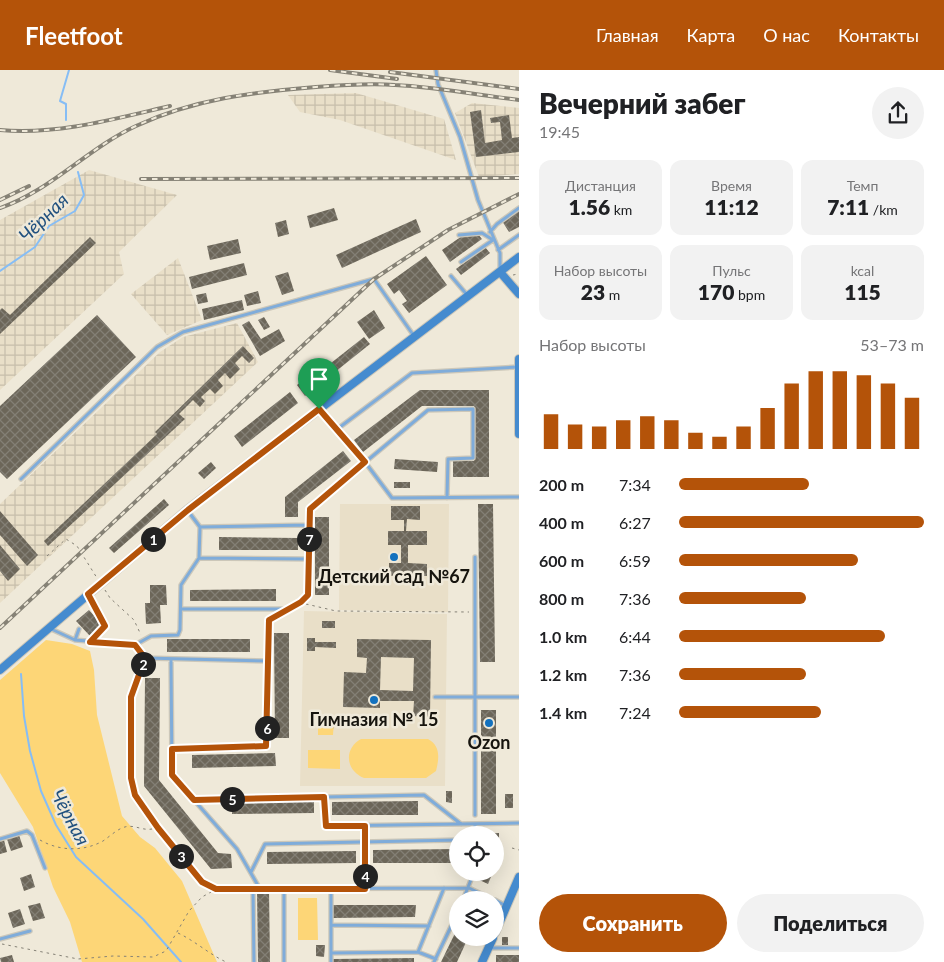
<!DOCTYPE html>
<html lang="ru">
<head>
<meta charset="utf-8">
<style>
  :root { --surface:#fff; --page:#f2f2f2; --text:#202124; --muted:#757577; --accent:#b45309 }
  body { margin:0; font-family:Lato,sans-serif; background:var(--page); color:var(--text); height:100vh; display:flex; flex-direction:column; font-size:19px; white-space:nowrap }
  * { box-sizing:border-box; margin:0 }
  p { font-size:16px; color:var(--muted) }
  .icon { flex:none; width:28px; height:28px; fill:none; stroke:currentColor; stroke-width:2; stroke-linecap:round; stroke-linejoin:round }
  .map { position:relative; flex:1; overflow:hidden }
  .drawer { display:flex; flex-direction:column; background:var(--surface); width:425px }
  .drawer>* { flex:none }
  .buttons { position:absolute; left:449px; top:756px; display:grid; gap:10px }
  .buttons a { display:grid; place-items:center; width:55px; height:55px; border-radius:50%; background:var(--surface); box-shadow:0 5px 20px #0002; font-size:25px }
  .pin { position:absolute; display:grid; place-items:center; width:42px; height:42px; color:#fff; margin:-51px -21px; border-radius:50% 50% 50% 0; rotate:-45deg; box-shadow:0 0 5px #0007 }
  .pin .icon { rotate:45deg }
  .km { position:absolute; width:25px; height:25px; margin:-12px; border-radius:50%; background:#222; color:#fff; font-size:14px; line-height:25px; text-align:center }
  .round { display:grid; place-items:center; flex:none; width:52px; height:52px; border-radius:26px; background:var(--page) }
  .headline { display:flex; align-items:center; justify-content:space-between; height:85px; padding:0 20px }
  h1 { font-size:28px; font-weight:800; line-height:38px }
  .figures { display:grid; grid-template-columns:repeat(3,1fr); gap:8px; height:85px; padding:5px 20px }
  .figures div { display:grid; align-content:center; border-radius:12px; background:var(--page); text-align:center }
  .figures b { font-size:21px; font-weight:800 }
  .figures small { font-size:14px; font-weight:400 }
  .figures p { font-size:14px }
  .chart { height:140px; padding:10px 20px }
  .chart p { display:flex; justify-content:space-between }
  .chart svg { width:100%; height:90px; margin-top:5px; stroke:var(--accent); stroke-width:6 }
  .button { display:flex; gap:10px; margin-top:auto; padding:10px 20px }
  .button a { flex:1; height:58px; border-radius:30px; background:var(--accent); color:#fff; font-size:20px; font-weight:800; line-height:58px; text-align:center }
  .button a+a { background:var(--page); color:var(--text) }
  ul { padding:0 20px; list-style:none; font-size:16px }
  li { display:grid; grid-template-columns:80px 60px 1fr; align-items:center; height:38px }
  li i { height:12px; border-radius:6px; background:var(--accent) }
  header { display:flex; align-items:center; gap:30px; box-sizing:border-box; height:70px; padding:0 25px; background:var(--accent); color:#fff }
  header strong { font-size:24px }
  nav { display:flex; gap:28px; margin-inline-start:auto; font-size:18px }
  main { display:flex; flex:1; min-height:0 }
  .map>svg:first-child { display:block }
</style>
</head>
<body>
<header>
<strong>Fleetfoot</strong>
<nav><a>Главная</a><a>Карта</a><a>О нас</a><a>Контакты</a></nav>
</header>
<main>
<div class="map">
<svg width="519" height="892" viewBox="0 0 519 892">
  <defs>
    <pattern id="industrial-grid" width="8" height="8" patternUnits="userSpaceOnUse" patternTransform="scale(1.25)"><rect width="8" height="8" fill="#e9dfc8"/><path d="M0 4h8M4 0v8" fill="none" stroke="#c7beab"/></pattern>
    <pattern id="park-tufts" width="24" height="20" patternUnits="userSpaceOnUse" patternTransform="scale(1.25)"><rect width="24" height="20" fill="#fdd677"/><path d="M3 7l-1-3M5 7V3M7 7l1-3M15 17l-1-3M17 17v-4M19 17l1-3" fill="none" stroke="#d8b766"/></pattern>
    <pattern id="building-cross-hatch" width="8" height="8" patternUnits="userSpaceOnUse" patternTransform="scale(1.25)"><rect width="8" height="8" fill="#6c6659"/><path d="M0 0l8 8M0 8l8-8" fill="none" stroke="#837f75"/></pattern>
  </defs>
  <rect width="100%" height="100%" fill="#efe9d9"/>
  <!-- built -->
  <path fill="#e9dfc8" d="M340 434H449L448 542 339 540Z
    M304 541 447 544 445 716H300Z"/>
  <!-- industrial -->
  <path fill="url(#industrial-grid)" d="M356 23 444 49 456 90 340 50 300 42 288 25Z
    M472 33 519 38V104L479 107 455 43Z
    M89 100 177 125 119 182 124 204 0 320V150Z
    M178 188 202 250 167 265 131 224Z
    M237 253 258 292 0 533V434L160 282 183 267Z"/>
  <!-- grass -->
  <path fill="#fdd677" d="M46 570 72 574 90 581 94 600 97 645 122 746 140 767 155 778 182 811 217 892H82L70 852 53 817 33 757 0 703V610Z
    M361 669H428C441 676 439 689 436 701L426 708H364C346 701 343 679 361 669Z
    M308 680H340V699L308 698Z
    M298 828H317L318 870H298Z"/>
  <!-- park -->
  <path fill="url(#park-tufts)" d="M318 651H334L333 665H318Z"/>
  <g fill="none" stroke-linecap="round" stroke-linejoin="round">
    <!-- stream -->
    <path stroke="#86bdf5" stroke-width="2" d="M66 50V34L60 31 69 0
      M0 201 35 177 49 156 75 141 84 125 78 102
      M21 604 24 646 30 681 41 721 56 755 76 787 143 849 181 892"/>
  </g>
  <!-- building -->
  <path fill="url(#building-cross-hatch)" fill-rule="evenodd" d="M481 40 485 73 502 70 500 52 491 53 490 48 509 45 512 68 519 67V82L476 87 470 42Z
    M334 138 338 150 310 158 307 146Z
    M519 141V157L509 162 502 151Z
    M416 149 421 162 342 198 336 185Z
    M286 150 289 164 278 167 275 153Z
    M478 164 482 169 450 192 442 180 462 166Z
    M90 167 96 173 0 264V240L2 238 10 245Z
    M238 169 241 183 210 190 207 176Z
    M485 177 490 183 461 205 456 199Z
    M426 186 447 215 409 243 402 234 407 231 399 220 394 224 387 214Z
    M244 193 247 205 192 219 189 207Z
    M288 202 294 221 282 225 275 206Z
    M258 221 261 233 247 236 244 225Z
    M206 223 208 232 198 234 196 225Z
    M242 230 244 240 204 250 202 239Z
    M374 240 385 258 369 269 357 252Z
    M97 245 136 287 7 409 0 402V336Z
    M264 247 270 257 264 260 258 250Z
    M249 251 261 269 279 259 285 271 260 286 242 255Z
    M364 267 370 274 305 326 297 315 323 293 326 297Z
    M243 276 254 288 249 293 242 286 235 293 240 299 230 309 225 303 218 310 223 316 215 324 210 319 201 327 205 331 200 337 193 330 179 344 185 349 48 476 44 471 157 364 155 362Z
    M420 320H489V407H453V391H474V336H422L363 382 354 370Z
    M290 322 298 333 242 377 234 366Z
    M343 381 351 391 298 432V447H285V427Z
    M395 389 438 392 437 402 394 399Z
    M211 392 216 398 204 409 198 403Z
    M394 412H410V418H394Z
    M164 429 169 435 114 483 109 478Z
    M478 434H493L495 592H480Z
    M391 436H420V450L407 449 406 461H427V475H408V493L427 494V506H389V493H401V475H388V461H404V450H391Z
    M0 441 38 485 27 496 0 465Z
    M315 447H329V525H315Z
    M219 467 298 468V480H219Z
    M0 475 20 499 8 511 0 501Z
    M150 515H166L167 535H160L161 553 146 554 145 533H150Z
    M276 519V531H190V520Z
    M89 540 102 555 90 566 76 551Z
    M322 551H335V558H322Z
    M274 563H289V668H275Z
    M307 568H315V572H336V578L315 577V581H307Z
    M167 569H250V582H167Z
    M357 569 431 570 430 647 413 646 414 631H380V638L343 637 344 602 366 603 367 588 357 587ZM381 587 414 588 413 621 380 620Z
    M145 608H160L159 710 218 783 231 784 232 798 211 799 144 716Z
    M481 640H496V744H481Z
    M275 683 276 696 192 698V685Z
    M446 721H452V733L446 732Z
    M505 724H513V738H505Z
    M314 731V743L232 744V732Z
    M418 731V745H332V732Z
    M483 763H499V791L495 799V765H483Z
    M19 765 23 777 11 781 7 769Z
    M4 770 7 782 0 784V771Z
    M457 779 458 793H373V780Z
    M356 781V793L267 794V782Z
    M478 802H493L488 814 475 808Z
    M31 804 35 817 24 821 20 808Z
    M257 820H269L270 892H258Z
    M40 833 45 848 33 851 28 836Z
    M332 835H416L415 847 333 848Z
    M20 839 25 854 13 858 8 843Z
    M458 857V868H468L457 892H441Z
    M502 867H508V875H502Z
    M316 875H325L324 887 316 886Z
    M12 885 14 892H1L0 888Z
    M496 885H519V892H496Z
    M414 888V892H333V889Z"/>
  <g fill="none" stroke-linecap="round" stroke-linejoin="round">
    <defs>
      <path id="lane" d="M436 0 438 14 460 67 478 130 500 183V201
        M490 162 497 154 519 138
        M459 165 482 163 493 170
        M498 180 519 165
        M461 192 493 170
        M451 206 468 226
        M319 339 365 392 392 428 519 427
        M336 360 412 303 518 297
        M21 409 157 277 183 262 374 209 414 266
        M200 457 309 455
        M199 488 309 489
        M89 525 105 556 90 571
        M181 539H285
        M49 558 75 570 135 575 145 588 269 591 266 676 172 679
        M75 570 79 559
        M135 575 151 566 178 565 180 560 181 515 199 488 200 457 188 441
        M145 588 131 627V707L135 725 158 758 202 812 217 819 469 818 494 830
        M171 590 172 705 237 779 260 819
        M269 591V550L301 532 308 525 309 439 428 340 473 339V388L448 389 447 428
        M435 627H519
        M325 727 424 725 461 754
        M193 729 325 727 326 756 519 753
        M475 745V487
        M475 755V765
        M0 769 27 761 32 765 45 798
        M251 802 265 774 458 770
        M253 819 254 892
        M331 819V892
        M365 819V756
        M463 830 474 802
        M495 830 506 836
        M331 855 429 856
        M0 869 30 861
        M490 878H519
        M418 882 444 818
        M331 883 418 882 436 889
        M284 892V819
        M434 892 458 842"/>
      <path id="secondary" d="M500 202 519 224
        M519 289V364
        M0 600 187 440 519 187
        M495 863 519 807
        M482 892 493 868"/>
    </defs>
    <!-- lane casing -->
    <use href="#lane" stroke="#ccc7b9" stroke-width="5.5"/>
    <!-- secondary casing -->
    <use href="#secondary" stroke="#ccc7b9" stroke-width="10"/>
    <!-- path -->
    <path stroke="#858176" stroke-width="1" stroke-dasharray="2.5 4" stroke-linecap="butt" d="M513 205 518 204
      M47 486 66 469 77 476 97 508
      M105 520 110 528 134 550 141 565
      M306 534 336 541 469 542
      M40 770C59 781 83 782 103 771 109 767 115 761 122 758 133 753 141 761 152 759
      M512 778 519 780
      M178 863C195 871 209 884 226 892
      M2 874 78 889 113 886 153 887 166 881 189 841 202 827 211 822"/>
    <!-- lane -->
    <use href="#lane" stroke="#7facda" stroke-width="3"/>
    <!-- secondary -->
    <use href="#secondary" stroke="#458bcf" stroke-width="8"/>
    <defs>
      <path id="rail" d="M330 0 397 9
        M390 2 519 19
        M0 60C58 65 114 49 170 36
        M141 109 519 108
        M0 130 29 116
        M0 138C50 121 88 78 136 56 194 29 253 22 316 17 342 15 369 13 395 15 436 17 478 25 519 30
        M0 558 374 209 448 160 519 124"/>
    </defs>
    <!-- rail casing -->
    <use href="#rail" stroke="#868276" stroke-width="4"/>
    <!-- rail -->
    <use href="#rail" stroke="#efe9d9" stroke-width="2" stroke-dasharray="5.5" stroke-linecap="butt"/>
  </g>
  <g fill="none" stroke-linecap="round" stroke-linejoin="round">
    <defs>
      <path id="route" d="M319 339 365 392 310 439 308 525 301 532 269 550 266 676 172 679V705L194 730 324 727 326 756H365V819H216L202 812 158 758 135 725 131 708V627L145 588 135 575 90 572 105 556 88 524 188 440Z"/>
    </defs>
    <!-- route casing -->
    <use href="#route" stroke="#fff" stroke-width="10"/>
    <!-- route -->
    <use href="#route" stroke="#b45309" stroke-width="6"/>
  </g>
  <!-- markers -->
  <g fill="#1371be" stroke="#efe9d9" stroke-width="2">
    <circle cx="394" cy="487" r="5"/>
    <circle cx="374" cy="630" r="5"/>
    <circle cx="489" cy="653" r="5"/>
  </g>
  <g text-anchor="middle" dominant-baseline="central" stroke-width="5" stroke-linejoin="round" paint-order="stroke">
    <!-- poi labels -->
    <g font-size="18" font-weight="bold" fill="#16140e" stroke="#efe9d9">
      <text x="394" y="506">Детский сад №67</text>
      <text x="374" y="649">Гимназия № 15</text>
      <text x="489" y="672">Ozon</text>
    </g>
    <!-- water labels -->
    <g font-size="19" font-style="italic" fill="#21517f" stroke="#efe9d9">
      <text transform="translate(43 147) rotate(-44)">Чёрная</text>
      <text transform="translate(71 747) rotate(62)">Чёрная</text>
    </g>
  </g>
</svg>
<div class="buttons">
<a><svg class="icon" aria-label="locate" viewBox="0 0 24 24"><circle cx="12" cy="12" r="6"/><path d="M12 2v4M12 18v4M2 12h4M18 12h4"/></svg></a>
<a><svg class="icon" aria-label="layers" viewBox="0 0 24 24"><path d="M12 4l9 5-9 5-9-5zM3 14l9 5 9-5"/></svg></a>
</div>
<div class="pin" style="left:319px;top:339px;background:#1e9e55"><svg class="icon" aria-label="arrive" viewBox="0 0 24 24"><path d="M6 21V4h12l-3 4 3 4H6"/></svg></div>
<b class="km" style="left:153px;top:469px">1</b>
<b class="km" style="left:143px;top:594px">2</b>
<b class="km" style="left:181px;top:786px">3</b>
<b class="km" style="left:365px;top:806px">4</b>
<b class="km" style="left:232px;top:729px">5</b>
<b class="km" style="left:267px;top:658px">6</b>
<b class="km" style="left:309px;top:469px">7</b>
</div>
<section class="drawer">
<div class="headline"><div><h1>Вечерний забег</h1><p>19:45</p></div><a class="round"><svg class="icon" aria-label="share" viewBox="0 0 24 24"><path d="M12 15V3M7 8l5-5 5 5M5 13v7h14v-7"/></svg></a></div>
<div class="figures">
<div><p>Дистанция</p><b>1.56<small> km</small></b></div>
<div><p>Время</p><b>11:12</b></div>
<div><p>Темп</p><b>7:11<small> /km</small></b></div>
</div>
<div class="figures">
<div><p>Набор высоты</p><b>23<small> m</small></b></div>
<div><p>Пульс</p><b>170<small> bpm</small></b></div>
<div><p>kcal</p><b>115</b></div>
</div>
<div class="chart"><p><span>Набор высоты</span>53–73 m</p>
<svg viewBox="0 0 160 44" preserveAspectRatio="none"><path d="M5 44V27M15 44V32M25 44V33M35 44V30M45 44V28M55 44V30M65 44V36M75 44V38M85 44V33M95 44V24M105 44V12M115 44V6M125 44V6M135 44V8M145 44V12M155 44V19"/></svg>
</div>
<ul>
<li><b>200 m</b>7:34<i style="width:53%"></i></li>
<li><b>400 m</b>6:27<i style="width:100%"></i></li>
<li><b>600 m</b>6:59<i style="width:73%"></i></li>
<li><b>800 m</b>7:36<i style="width:52%"></i></li>
<li><b>1.0 km</b>6:44<i style="width:84%"></i></li>
<li><b>1.2 km</b>7:36<i style="width:52%"></i></li>
<li><b>1.4 km</b>7:24<i style="width:58%"></i></li>
</ul>
<div class="button"><a>Сохранить</a><a>Поделиться</a></div>
</section>
</main>
</body>
</html>
